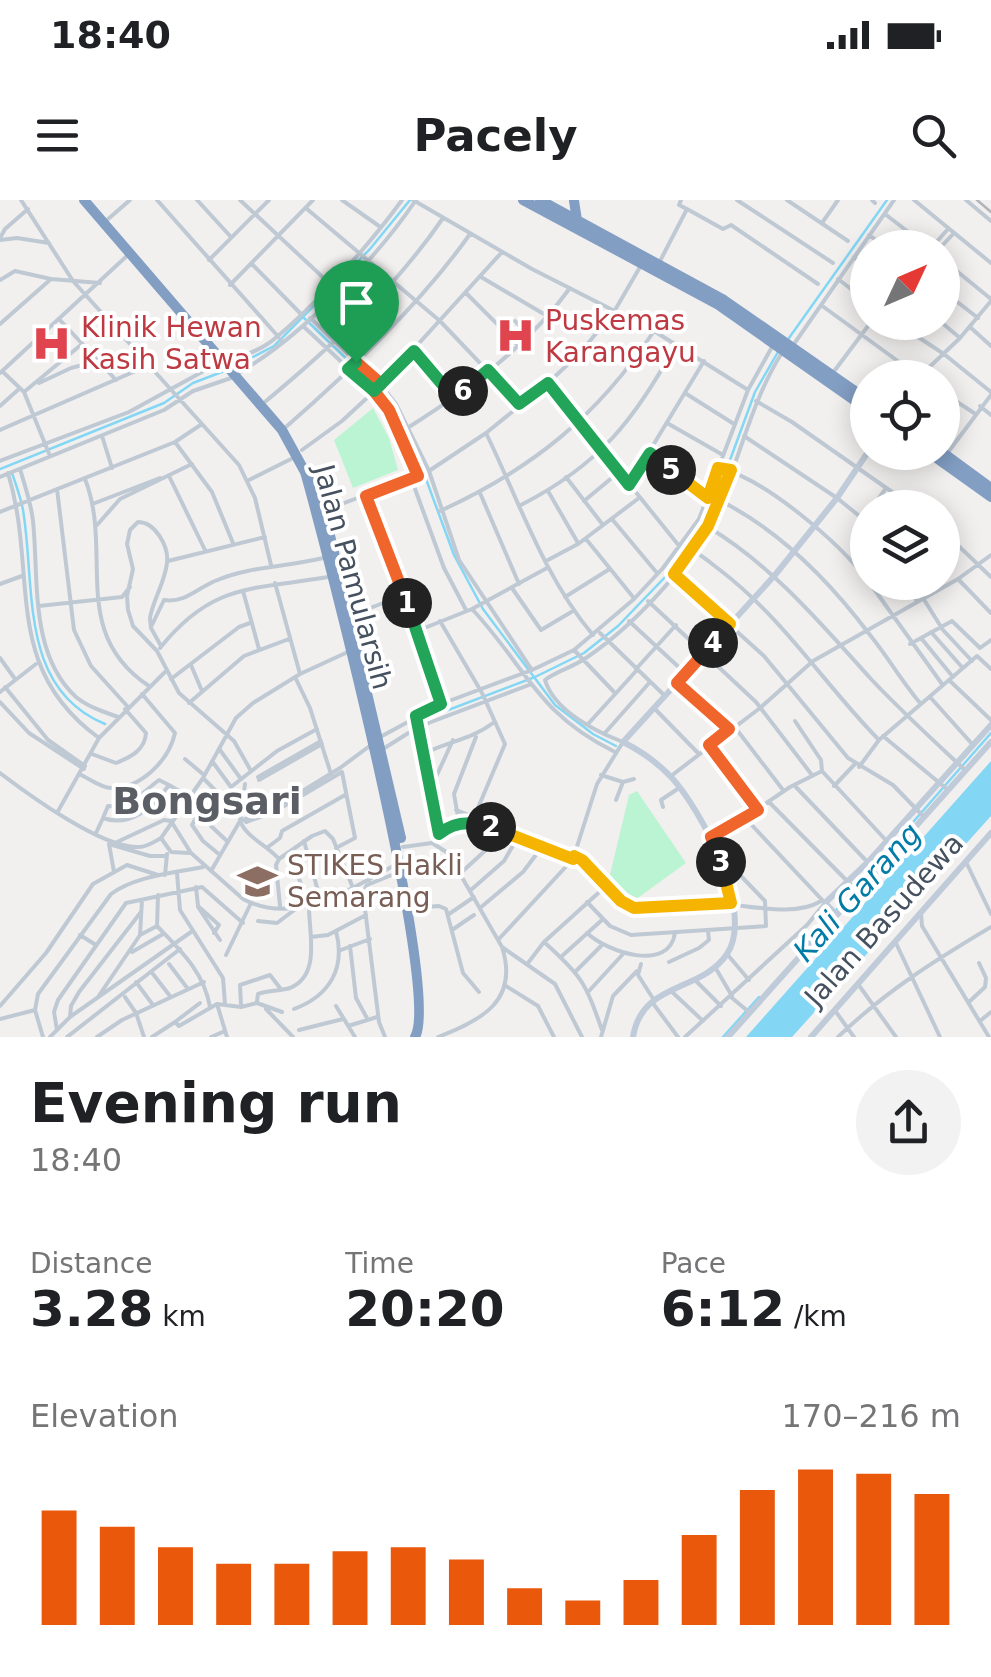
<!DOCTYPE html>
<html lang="en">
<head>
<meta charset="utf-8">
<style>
  :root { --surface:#fff; --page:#f2f2f2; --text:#202124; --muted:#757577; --accent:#ea580c }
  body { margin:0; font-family:"DejaVu Sans",sans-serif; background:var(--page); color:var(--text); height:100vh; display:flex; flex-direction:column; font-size:38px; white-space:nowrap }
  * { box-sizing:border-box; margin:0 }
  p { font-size:32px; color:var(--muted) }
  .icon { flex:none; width:55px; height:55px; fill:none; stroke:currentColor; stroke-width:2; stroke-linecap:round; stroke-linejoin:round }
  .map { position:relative; height:837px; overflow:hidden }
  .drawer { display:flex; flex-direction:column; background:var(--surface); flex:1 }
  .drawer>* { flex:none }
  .needle { width:65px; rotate:46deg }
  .fabs { position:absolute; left:850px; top:30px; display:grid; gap:20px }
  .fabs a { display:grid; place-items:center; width:110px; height:110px; border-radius:50%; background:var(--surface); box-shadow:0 5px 25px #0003; font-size:50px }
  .pin { position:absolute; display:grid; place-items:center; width:85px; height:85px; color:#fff; margin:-102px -42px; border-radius:50% 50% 50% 0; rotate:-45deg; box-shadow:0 0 10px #0007 }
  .pin .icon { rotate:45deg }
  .km { position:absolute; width:50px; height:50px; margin:-25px; border-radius:50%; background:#222; color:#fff; font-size:28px; line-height:50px; text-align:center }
  .round { display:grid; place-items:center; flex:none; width:105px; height:105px; border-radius:52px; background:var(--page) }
  .head { display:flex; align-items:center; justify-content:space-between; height:170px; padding:0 30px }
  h1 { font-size:55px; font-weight:700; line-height:75px }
  .figures { display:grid; grid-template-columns:repeat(3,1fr); gap:15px; height:170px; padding:10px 30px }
  .figures div { display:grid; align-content:center }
  .figures b { font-size:50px; font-weight:700 }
  .figures small { font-size:28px; font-weight:400 }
  .figures p { font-size:28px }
  .chart { height:280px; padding:20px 30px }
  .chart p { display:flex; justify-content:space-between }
  .chart svg { width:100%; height:180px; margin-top:10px; stroke:var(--accent); stroke-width:6 }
  .status { display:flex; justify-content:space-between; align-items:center; height:70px; padding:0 50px; background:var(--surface); direction:ltr }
  .status svg { height:28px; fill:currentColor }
  header { display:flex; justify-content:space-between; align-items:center; height:130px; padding:0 30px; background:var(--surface); font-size:45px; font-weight:700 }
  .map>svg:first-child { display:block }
</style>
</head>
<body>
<div class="status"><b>18:40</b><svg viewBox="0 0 49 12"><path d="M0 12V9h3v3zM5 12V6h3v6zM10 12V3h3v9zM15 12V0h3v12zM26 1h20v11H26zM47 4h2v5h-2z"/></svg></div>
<header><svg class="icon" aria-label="menu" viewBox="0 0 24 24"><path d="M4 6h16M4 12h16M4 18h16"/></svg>Pacely<svg class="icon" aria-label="search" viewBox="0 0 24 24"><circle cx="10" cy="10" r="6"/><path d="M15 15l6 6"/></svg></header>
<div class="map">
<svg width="991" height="837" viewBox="0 0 991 837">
  <rect width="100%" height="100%" fill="#f2efef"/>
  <!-- green -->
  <path fill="#baf4d3" d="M373 208 389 238 398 270 353 288 334 240Z
    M637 591 686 663 635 700 622 697 608 683 629 595Z"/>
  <!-- water -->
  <path fill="#83d7f5" d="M991 561V616L792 837H746Z"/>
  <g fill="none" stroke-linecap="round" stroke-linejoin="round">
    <!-- stream -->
    <path stroke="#83d7f5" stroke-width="2.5" d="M303 117 386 197 412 241 454 355 483 409 555 505 593 534 616 546
      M789 138 887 0
      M234 167 274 146 370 49 410 0
      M0 269 164 203 193 183 227 170
      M12 273C16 285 21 298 23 310 36 387 18 488 105 524
      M443 512 535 477 584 453 618 426 669 373 712 309 755 192 778 152
      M837 709 991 533
      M801 750 832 715
      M723 837 759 797"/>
    <!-- street -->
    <path stroke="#bfc9d3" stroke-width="4" d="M21 0 73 81 239 265 255 298 271 365
      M157 0 283 142
      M197 0 231 37
      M240 0 328 82
      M342 0 379 26
      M413 0 532 69 654 131 748 190
      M737 0 833 63
      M787 0 848 41
      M872 0 875 3
      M914 0 991 63
      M966 0 991 21
      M307 9 440 121 519 204
      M687 9 723 29 731 25 818 84
      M885 14 929 48
      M107 20 130 0
      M822 23 838 0
      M869 35 887 48
      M0 38 5 29 28 9
      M0 40 17 38 49 43
      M931 48 948 29
      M940 48 954 33
      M854 57 868 67
      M942 59 991 99
      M209 60 269 0
      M659 63 687 9 679 5 681 0
      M252 64 301 114
      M481 77 549 117
      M838 79 868 102
      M0 80 15 71 51 79 100 83
      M230 85 313 0
      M942 90 978 118
      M466 93 519 146
      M821 105 921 178
      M310 118 381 185 396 204 429 271 459 360 532 470
      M59 119 116 180
      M515 121 529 136
      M895 122 944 154 991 192
      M941 122 960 138
      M0 124 51 79
      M303 126 380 198 407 246 418 274
      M970 127 991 146
      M794 144 894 0
      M413 151 453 197
      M230 161C245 155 261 150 273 140 315 106 370 44 402 0
      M2 171 24 192 50 256
      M240 172C301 137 376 59 416 0
      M0 173 129 54
      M832 174 871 122
      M919 177 960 138 991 101
      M39 183 71 168 98 161
      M548 183 680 347C695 349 708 361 720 370 786 421 823 483 879 540
      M24 192 82 144
      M942 192 974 213
      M685 193 734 224
      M266 201C330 148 396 87 443 18
      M756 201 792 222 915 308
      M0 206 19 189
      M980 206 991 215
      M667 223 723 255
      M287 226C349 172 422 102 470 34
      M409 227C469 189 528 146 570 88
      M0 230 147 166
      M486 233C519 301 544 377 593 435
      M102 236 112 268
      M744 236 837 298 868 323
      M175 242 212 292 233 343
      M302 250 342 221 381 185 502 52
      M650 253 708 298
      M946 255 991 195
      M0 261 129 212 222 161
      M719 268C764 278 840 343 868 381
      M20 269C25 286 31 303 33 321 39 378 29 454 76 497 88 507 104 512 118 517
      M8 273C39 375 0 466 99 538
      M169 276 205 350
      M0 277 164 210 193 191 234 177
      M566 277 603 325
      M411 278 444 368 466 410
      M85 279C114 353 68 432 149 486
      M249 280 293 258
      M629 285 704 161
      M57 289 74 430 91 466 128 507
      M548 291 578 343
      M480 293 519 384
      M366 295 441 503
      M584 301 619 272
      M721 301C780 331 831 383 870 435 888 457 902 482 921 504
      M95 303 160 278
      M521 305C599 265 635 220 676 144
      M872 308 886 288
      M897 308 904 300
      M328 309 429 271 486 233 548 183 581 152 615 110 640 67
      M440 311C532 269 598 216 654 131
      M0 312 175 242 202 224
      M612 319 657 373
      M97 325 120 299 192 264
      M708 327C773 366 821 424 871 479 901 511 933 540 965 570
      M942 330 991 377
      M586 339 633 397
      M168 361 265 337
      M546 361 578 344 639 298
      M674 375 764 456 848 558 893 585 923 616
      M958 379 991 413
      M869 382 942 484
      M904 382 917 401
      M275 383 300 474
      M0 384 22 376
      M512 388 541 430 573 411
      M243 391 259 449
      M565 397 608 370
      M923 398 943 430 972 461
      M648 401 756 502 812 575
      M39 406 122 397 130 387
      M472 409C527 468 536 513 615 552
      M352 415 404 395
      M440 421 482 493 505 544 472 622
      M629 421 684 472
      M152 425 164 400C185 403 196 389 215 381 249 366 287 367 323 358
      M417 431 472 409 547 368
      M931 432 961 466
      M600 433 665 496
      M921 438 953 477
      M910 444 952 421 980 448 991 440
      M161 446 151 428 150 418C153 400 165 382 167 363 169 346 155 322 138 322L130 330 127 344 133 369 127 396 128 410 133 426 157 451 179 493 234 541 251 571
      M160 448C213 382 253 390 328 377
      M574 450 615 493
      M0 458 15 479
      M191 465 202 491
      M636 469 676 425
      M295 477 310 508 331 574
      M171 479 239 427 250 423
      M949 480 991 520
      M677 483 729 529
      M5 487 48 540 85 566
      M0 492 36 464
      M930 497 973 545
      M0 502 29 533 84 569
      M189 503 244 456 289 439
      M654 508 698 553
      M416 516 439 634
      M795 521 821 560 822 571 894 649
      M588 524 637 470
      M734 526 783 590
      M604 534 650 482
      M382 536 441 504 532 470 574 450 634 399 663 368 699 319 748 190 772 147
      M883 536 948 590
      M709 545 757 610
      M383 549 418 527 529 485
      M220 550 241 579
      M92 554 116 563C131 557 145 550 146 533L125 509
      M423 554C447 542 472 539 493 523
      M185 559 204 575
      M212 561 231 587 277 551 317 529
      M859 567 879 540 977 456 991 469
      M0 573C29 595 103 649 139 647 147 647 154 642 161 638
      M81 575C90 579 101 588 111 588 141 589 169 560 175 533L142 494
      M601 575 623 582 634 579
      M671 576 760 508 813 461 958 379 991 355
      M258 577 321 541
      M203 578 219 594
      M259 580 322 544
      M245 584 240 621C247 638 267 645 279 659L276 665 280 706
      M794 585 876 671
      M834 586 854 565
      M430 590 453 540
      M616 600 623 582
      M769 602 857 691
      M203 605 192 625 203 641 220 655
      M663 607 661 600 679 588
      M456 610 474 617
      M57 613 99 538 165 472
      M103 618 108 606C131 608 143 592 159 580L169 585
      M246 622 274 612 342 572
      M459 623 454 594 476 537
      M96 633 103 618C130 628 154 607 169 585L215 612 211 626 228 642
      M720 634 790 587 822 571
      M161 638 203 578 236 518 253 503 300 474 350 451
      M161 638 171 652 189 653
      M304 641 321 702
      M117 642 164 620 171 621 191 653 243 699C294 727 350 689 395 665
      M432 643C462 599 534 644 573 659
      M268 647 280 638 282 631 345 595
      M403 647 432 643 448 653 502 747 555 784 582 837
      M336 648 355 638 342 572
      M289 653 303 689V707
      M574 656C599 667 607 698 631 707 648 713 675 705 693 703 732 699 789 721 821 701
      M279 659 312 636 325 631 333 639 353 688
      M699 659 703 673 725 672
      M966 662 991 714
      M361 663 369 680
      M211 671 240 621 273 609 340 568 371 545
      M463 671 488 648 500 631
      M114 672 109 644 150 656H167
      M177 673 180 710 223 778 225 804
      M165 675 167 654
      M196 687 198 706 219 725 214 733
      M472 689 504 661 518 637
      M158 695 157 726C181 751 204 772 210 807
      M587 702 610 726 631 735 766 726 765 701 740 675 718 635
      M198 707 220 740
      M413 708 439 706 446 709 463 773 479 792
      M480 708 523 672 542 647
      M921 713 922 726 989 837
      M449 714 474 697
      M258 721 277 723 297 708
      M452 730 474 715
      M587 733C607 752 669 773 675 733
      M80 735 96 745
      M140 735 142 700
      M140 735 157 726
      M311 737 328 735 366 715
      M498 740 573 659 597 584 623 542C594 531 554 510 545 480 557 471 573 467 586 458 636 424 698 358 721 301 742 250 753 198 783 151
      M895 741 940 837
      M544 742C582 776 585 782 602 830
      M350 746 356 798 368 820
      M341 750 370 739
      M132 752 163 734
      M727 754 749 780
      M226 755 251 703
      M562 756 603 719
      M669 762 699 748 709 740 708 731
      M528 763 544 742 606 686
      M169 764 188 789
      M641 764 638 775 654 800
      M715 767 732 796
      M576 771 601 746
      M153 774 170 796
      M694 779 721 806
      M136 782 153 805
      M858 784 896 837
      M506 786 538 806 554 837
      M670 790 703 821
      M589 791 623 754
      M98 797 140 735
      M125 797 136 813 144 837
      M731 797 750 813
      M257 801 258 794C269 790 280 791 290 788 321 775 309 734 309 707
      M652 802 678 837
      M969 802 985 787 986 778 979 763
      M217 804 227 837
      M241 805 240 785 270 775 280 788
      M0 806 46 753 93 684 127 665 158 675
      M336 806 355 837
      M266 809 293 837
      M294 809C329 796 346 769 336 731
      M836 812 854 837
      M70 817 71 806 79 792 141 712
      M0 819 35 810
      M980 821 991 812
      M175 822 200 803
      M348 826 377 817
      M57 830 54 812 58 800 126 703 202 687 243 723
      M299 830 343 819
      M43 837 35 810 38 794 111 694C135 676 174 673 203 667
      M50 837 70 817 191 732
      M67 837 180 749
      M97 837 122 820 204 782
      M152 837 175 822 179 826 217 804 241 807 257 803 282 812
      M211 837 225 831
      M385 837 379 822 363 693 367 685 399 672
      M438 837C483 820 519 800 502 747
      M601 837 613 796 637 771
      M685 837 807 725 825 703 746 619
      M838 837C886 791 934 761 991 727"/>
    <!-- secondary -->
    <path stroke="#c0cbda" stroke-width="6" d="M837 715 825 703 868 662 991 525
      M633 837C642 781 701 793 727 754 755 712 702 611 672 578 658 563 641 551 623 542L775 375 837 298 868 252
      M728 837 991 542
      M811 837 991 633"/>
    <!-- highway -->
    <path stroke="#829ec3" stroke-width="10" d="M84 0 282 230 305 272C326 346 442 792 415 837
      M523 0 717 104 868 210
      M540 0 724 100 868 200
      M574 1 577 20
      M928 252 991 297
      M942 252 991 288
      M311 271 324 310 401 638"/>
    <!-- rail -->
    <path stroke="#b1b4bb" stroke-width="2.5" d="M977 0 991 12"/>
  </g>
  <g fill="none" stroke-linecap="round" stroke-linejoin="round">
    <defs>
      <path id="split-1" d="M356 162 381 184 374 191 389 210 418 276 366 296 407 403"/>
      <path id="split-2" d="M407 403 441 504 416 516 439 634C454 621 472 621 491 627"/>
      <path id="split-3" d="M491 627 573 659 574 656 582 660 621 701 634 708 731 703 721 662"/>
      <path id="split-4" d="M713 443 677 483 729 529 709 545 758 610 711 637 721 662"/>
      <path id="split-5" d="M671 270 708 298 718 268 731 270 708 326 674 374 730 424 713 443"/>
      <path id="split-6" d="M463 191 488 170 519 204 548 183 629 285 650 253 671 270"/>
      <path id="split-7" d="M356 162 348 169 374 191 414 151 454 198 463 191"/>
    </defs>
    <!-- split-1 casing -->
    <use href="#split-1" stroke="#fff" stroke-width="20"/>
    <!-- split-2 casing -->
    <use href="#split-2" stroke="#fff" stroke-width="20"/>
    <!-- split-3 casing -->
    <use href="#split-3" stroke="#fff" stroke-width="20"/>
    <!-- split-4 casing -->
    <use href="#split-4" stroke="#fff" stroke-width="20"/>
    <!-- split-5 casing -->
    <use href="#split-5" stroke="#fff" stroke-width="20"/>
    <!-- split-6 casing -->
    <use href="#split-6" stroke="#fff" stroke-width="20"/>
    <!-- split-7 casing -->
    <use href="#split-7" stroke="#fff" stroke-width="20"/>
    <!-- split-1 -->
    <use href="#split-1" stroke="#f0652b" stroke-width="12"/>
    <!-- split-2 -->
    <use href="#split-2" stroke="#22a559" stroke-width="12"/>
    <!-- split-3 -->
    <use href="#split-3" stroke="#f5b400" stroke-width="12"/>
    <!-- split-4 -->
    <use href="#split-4" stroke="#f0652b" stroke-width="12"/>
    <!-- split-5 -->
    <use href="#split-5" stroke="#f5b400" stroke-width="12"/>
    <!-- split-6 -->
    <use href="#split-6" stroke="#22a559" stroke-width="12"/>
    <!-- split-7 -->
    <use href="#split-7" stroke="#22a559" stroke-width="12"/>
  </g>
  <!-- icons -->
  <defs>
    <symbol id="hospital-bare" viewBox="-9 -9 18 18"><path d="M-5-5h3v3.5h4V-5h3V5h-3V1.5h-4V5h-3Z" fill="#e0444e" stroke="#fff" stroke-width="2.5" paint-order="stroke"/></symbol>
    <symbol id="university-bare" viewBox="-9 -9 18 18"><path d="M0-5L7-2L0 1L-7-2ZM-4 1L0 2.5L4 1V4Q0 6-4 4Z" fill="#8d6e63" stroke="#fff" stroke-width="2.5" paint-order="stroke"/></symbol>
  </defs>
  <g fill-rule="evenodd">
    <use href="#hospital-bare" x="488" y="108" width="55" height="55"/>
    <use href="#hospital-bare" x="24" y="116" width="55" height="55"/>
    <use href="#university-bare" x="230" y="654" width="55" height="55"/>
  </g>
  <g text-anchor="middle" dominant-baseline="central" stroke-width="8" stroke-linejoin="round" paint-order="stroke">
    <!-- health labels -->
    <g font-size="28" fill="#be3a42" stroke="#fff" text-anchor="start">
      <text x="545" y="120">Puskemas<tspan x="545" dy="32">Karangayu</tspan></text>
      <text x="81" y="127">Klinik Hewan<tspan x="81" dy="32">Kasih Satwa</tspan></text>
    </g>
    <!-- street labels -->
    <g font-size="28" fill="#45515f" stroke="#fff">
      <text transform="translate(353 377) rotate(75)">Jalan Pamularsih</text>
      <text transform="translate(884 720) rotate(-48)">Jalan Basudewa</text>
    </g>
    <!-- education labels -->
    <g font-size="28" fill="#785e54" stroke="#fff" text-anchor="start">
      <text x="287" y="665">STIKES Hakli<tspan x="287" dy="32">Semarang</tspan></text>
    </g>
    <!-- water labels -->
    <g font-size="30" font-style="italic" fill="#027ba7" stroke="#fff">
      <text transform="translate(857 692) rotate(-48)">Kali Garang</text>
    </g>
    <!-- district labels -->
    <g font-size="38" font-weight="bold" fill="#5b5f65" stroke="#fff">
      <text x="207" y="601">Bongsari</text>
    </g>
  </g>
</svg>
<div class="fabs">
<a><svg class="needle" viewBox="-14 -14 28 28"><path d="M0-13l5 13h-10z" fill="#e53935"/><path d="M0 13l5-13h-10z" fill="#757577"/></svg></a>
<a><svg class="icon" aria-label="locate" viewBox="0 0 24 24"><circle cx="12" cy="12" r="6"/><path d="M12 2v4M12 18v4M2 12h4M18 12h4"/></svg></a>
<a><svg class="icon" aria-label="layers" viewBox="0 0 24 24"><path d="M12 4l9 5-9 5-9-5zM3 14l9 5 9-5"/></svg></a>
</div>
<div class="pin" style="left:356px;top:162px;background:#1e9e55"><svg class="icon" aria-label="arrive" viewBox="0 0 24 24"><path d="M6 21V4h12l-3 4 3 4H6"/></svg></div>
<b class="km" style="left:407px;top:403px">1</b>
<b class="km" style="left:491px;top:627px">2</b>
<b class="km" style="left:721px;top:662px">3</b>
<b class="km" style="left:713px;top:443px">4</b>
<b class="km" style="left:671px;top:270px">5</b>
<b class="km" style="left:463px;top:191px">6</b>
</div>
<section class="drawer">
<div class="head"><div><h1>Evening run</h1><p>18:40</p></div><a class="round"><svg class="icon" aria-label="share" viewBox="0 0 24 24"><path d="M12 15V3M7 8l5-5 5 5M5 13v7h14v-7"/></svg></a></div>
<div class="figures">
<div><p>Distance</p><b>3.28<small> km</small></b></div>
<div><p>Time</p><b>20:20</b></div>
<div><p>Pace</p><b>6:12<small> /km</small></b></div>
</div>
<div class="chart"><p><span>Elevation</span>170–216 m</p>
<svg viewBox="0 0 160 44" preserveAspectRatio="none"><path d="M5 44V16M15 44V20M25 44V25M35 44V29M45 44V29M55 44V26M65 44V25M75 44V28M85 44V35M95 44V38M105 44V33M115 44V22M125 44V11M135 44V6M145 44V7M155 44V12"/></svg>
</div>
</section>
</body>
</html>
